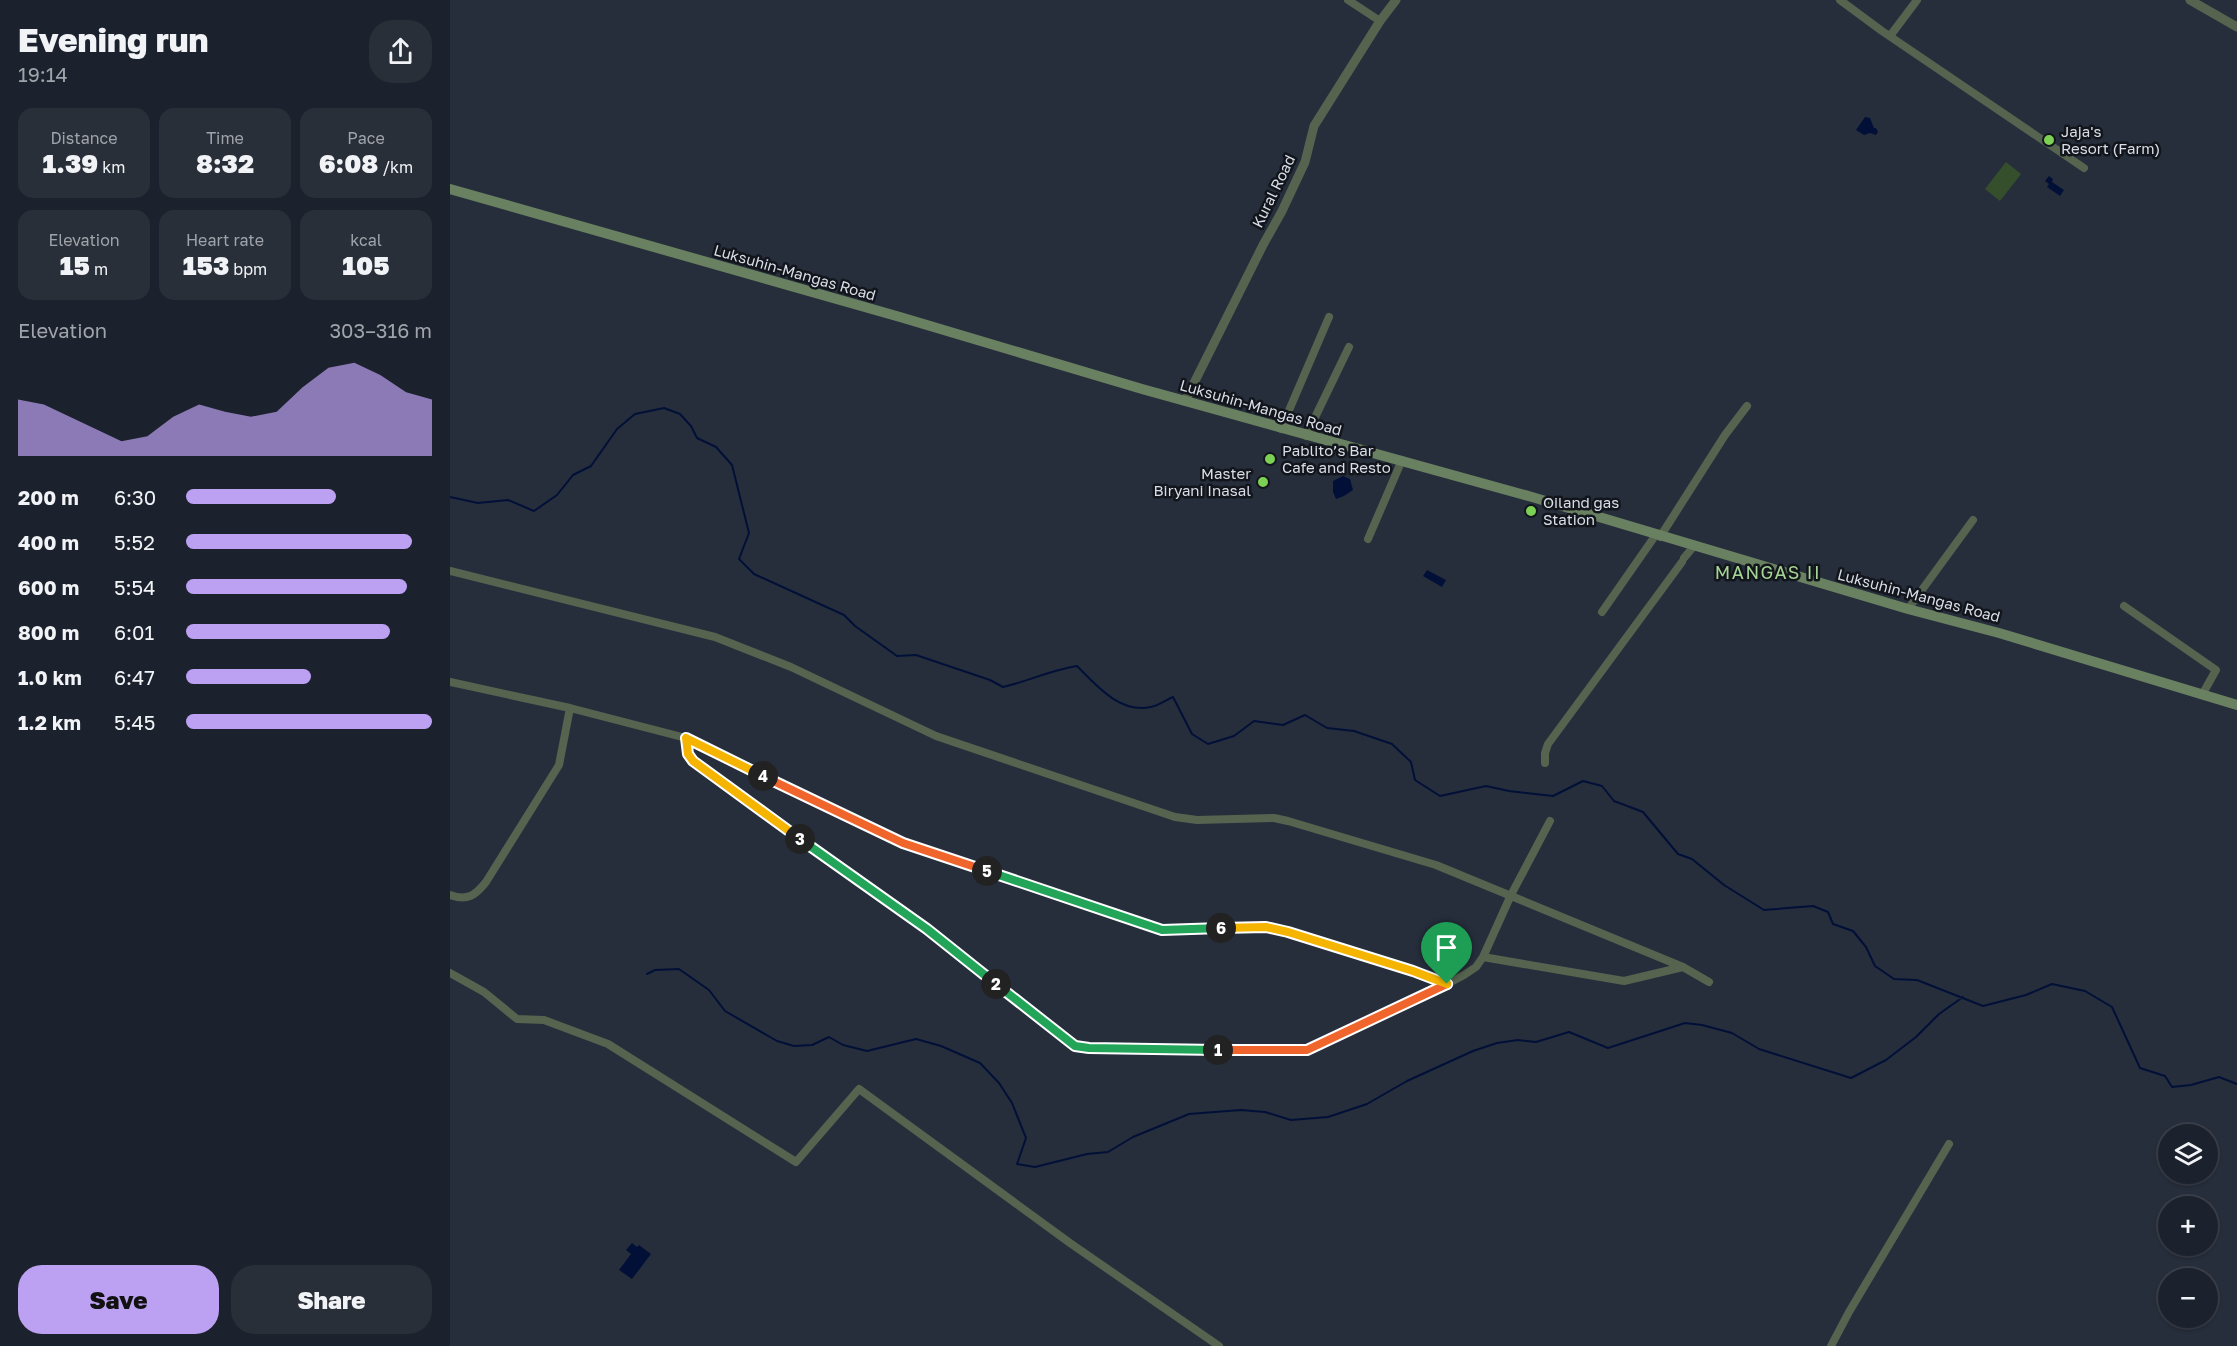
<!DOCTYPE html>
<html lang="en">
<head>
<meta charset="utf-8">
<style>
  :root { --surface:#1c222d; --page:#292f39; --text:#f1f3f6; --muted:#a0a4aa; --line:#3a3f49; --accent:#bca0f2 }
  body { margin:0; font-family:"Golos Text",sans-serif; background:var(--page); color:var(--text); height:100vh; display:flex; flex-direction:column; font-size:22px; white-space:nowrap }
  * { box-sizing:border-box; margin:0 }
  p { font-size:20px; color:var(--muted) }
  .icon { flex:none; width:33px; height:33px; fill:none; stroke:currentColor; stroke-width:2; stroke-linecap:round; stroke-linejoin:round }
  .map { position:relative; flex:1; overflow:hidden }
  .panel { display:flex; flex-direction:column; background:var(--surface); width:450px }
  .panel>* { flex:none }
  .controls { position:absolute; left:1708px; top:1124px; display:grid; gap:12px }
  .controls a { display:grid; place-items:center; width:60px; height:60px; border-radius:50%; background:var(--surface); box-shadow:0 2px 4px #0004,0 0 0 2px var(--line); font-size:30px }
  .pin { position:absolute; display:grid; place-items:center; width:51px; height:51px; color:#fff; margin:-62px -26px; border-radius:50% 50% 50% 0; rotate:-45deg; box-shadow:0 0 6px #0007 }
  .pin .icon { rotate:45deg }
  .km { position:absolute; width:30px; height:30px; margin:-15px; border-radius:50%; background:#222; color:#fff; font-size:16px; line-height:30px; text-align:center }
  .round { display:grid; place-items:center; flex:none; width:63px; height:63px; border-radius:24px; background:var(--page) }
  .headline { display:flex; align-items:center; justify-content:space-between; height:102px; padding:0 18px }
  h1 { font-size:33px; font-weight:800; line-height:45px }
  .figures { display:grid; grid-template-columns:repeat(3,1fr); gap:9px; height:102px; padding:6px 18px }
  .figures div { display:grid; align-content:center; border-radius:15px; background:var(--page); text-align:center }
  .figures b { font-size:26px; font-weight:800 }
  .figures small { font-size:16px; font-weight:400 }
  .figures p { font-size:16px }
  .chart { height:168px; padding:12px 18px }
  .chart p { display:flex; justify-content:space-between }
  .chart svg { width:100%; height:108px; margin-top:6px; fill:var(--accent); opacity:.7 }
  .action { display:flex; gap:12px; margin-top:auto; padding:12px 18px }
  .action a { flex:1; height:69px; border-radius:24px; background:var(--accent); color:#111; font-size:24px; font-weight:800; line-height:69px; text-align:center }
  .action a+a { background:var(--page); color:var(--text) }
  ul { padding:0 18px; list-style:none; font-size:20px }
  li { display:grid; grid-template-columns:96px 72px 1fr; align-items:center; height:45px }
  li i { height:15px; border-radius:8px; background:var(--accent) }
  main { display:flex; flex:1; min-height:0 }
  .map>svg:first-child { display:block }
</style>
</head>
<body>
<main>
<section class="panel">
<div class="headline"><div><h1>Evening run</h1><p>19:14</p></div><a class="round"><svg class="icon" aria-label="share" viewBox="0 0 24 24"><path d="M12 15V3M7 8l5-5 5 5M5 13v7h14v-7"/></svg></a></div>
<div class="figures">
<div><p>Distance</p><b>1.39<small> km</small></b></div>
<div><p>Time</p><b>8:32</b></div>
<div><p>Pace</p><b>6:08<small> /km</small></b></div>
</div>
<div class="figures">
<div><p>Elevation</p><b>15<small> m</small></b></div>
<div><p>Heart rate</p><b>153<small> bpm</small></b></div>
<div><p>kcal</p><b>105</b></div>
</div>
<div class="chart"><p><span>Elevation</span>303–316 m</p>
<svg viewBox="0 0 160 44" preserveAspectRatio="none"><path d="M0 44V21L10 23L20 28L30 33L40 38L50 36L60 28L70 23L80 26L90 28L100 26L110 16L120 8L130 6L140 11L150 18L160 21V44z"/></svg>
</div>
<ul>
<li><b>200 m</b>6:30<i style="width:61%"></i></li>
<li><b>400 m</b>5:52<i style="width:92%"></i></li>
<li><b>600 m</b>5:54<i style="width:90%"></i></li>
<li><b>800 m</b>6:01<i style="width:83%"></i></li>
<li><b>1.0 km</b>6:47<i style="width:51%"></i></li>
<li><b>1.2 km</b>5:45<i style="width:100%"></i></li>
</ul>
<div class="action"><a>Save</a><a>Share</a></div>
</section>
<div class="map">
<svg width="1787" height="1346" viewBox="0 0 1787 1346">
  <rect width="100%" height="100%" fill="#262e3c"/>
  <!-- green -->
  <path fill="#354e2b" d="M1556 162 1571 174 1550 201 1535 189Z"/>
  <!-- water -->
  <path fill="#021038" d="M1415 117 1420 118 1424 128H1426L1428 132 1426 135 1420 133 1414 135 1406 130Z
    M1599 176 1603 179 1602 182 1614 190 1610 196 1597 187 1599 184 1595 181Z
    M893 476 900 479 903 490 894 496 886 499 883 492V481Z
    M977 570 996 580 992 587 973 576Z
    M182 1243 187 1247 189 1245 201 1254 182 1279 169 1270 181 1254 176 1250Z"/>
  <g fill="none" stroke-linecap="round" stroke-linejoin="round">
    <!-- stream -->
    <path stroke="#021038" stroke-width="2" d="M0 497 28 503 58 500 84 511 107 495 123 475 141 466 167 429 185 414 214 408 230 414 241 426 247 438 266 447 282 465 299 533 289 559 304 574 394 615 405 626 447 656 466 655 540 680 553 687C579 681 601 670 627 666 646 685 670 714 701 707 708 706 716 700 723 697L742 734 758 744 784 736 804 721 833 725 855 715 877 728 904 731 942 744 961 762 965 780 990 796 1036 786 1059 791 1103 796 1133 781 1152 786 1164 801 1193 812 1228 854 1242 859 1274 885 1314 910 1363 906 1378 912 1383 924 1403 931 1416 947 1425 966 1444 979 1467 980 1533 1006 1576 995 1602 984 1635 991 1662 1007 1690 1068 1715 1076 1722 1087 1741 1085 1769 1077 1787 1084
      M197 974 205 970 229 969 259 990 275 1011 327 1041 344 1046 362 1045 379 1037 393 1045 417 1051 466 1039 491 1046 530 1063 549 1083 562 1103 576 1138 567 1164 585 1167 637 1154 658 1152 683 1137 739 1114 791 1110 815 1112 841 1120 878 1117 917 1104 957 1081 1023 1051 1047 1043 1068 1040 1086 1042 1119 1032 1158 1048 1235 1023 1252 1025 1282 1033 1309 1049 1401 1078 1436 1060 1466 1037 1489 1014 1513 997"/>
    <!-- minor -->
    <path stroke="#55634f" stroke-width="8" d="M898 0 930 21
      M1390 0 1432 31 1634 168
      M1440 36 1467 0
      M831 429 879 317
      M856 436 899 347
      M1210 537 1275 435 1297 406
      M918 539 952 460
      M1234 558 1244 546
      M0 571 265 637 341 667 486 736 725 817 747 820 824 818 838 821 986 865 1233 967 1259 982
      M1674 606 1766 670 1752 695
      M1458 609 1523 520
      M1152 612 1205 536
      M0 682 120 708 236 738 453 843 702 927 712 930 816 927 838 932 963 971 997 984
      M236 738 238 754 250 767 477 929 616 1040 625 1046 639 1048 857 1050 997 984 1014 975 1026 967 1033 957 1061 895 1100 821
      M1095 763V753L1098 744 1232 562
      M0 895C17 901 25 896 36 882L109 765 120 708
      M1033 957 1174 981 1233 967
      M0 973 34 992 67 1019 94 1020 158 1044 346 1162 409 1089 620 1243 769 1346
      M1381 1346 1399 1312 1499 1144"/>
    <!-- tertiary -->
    <path stroke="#55634f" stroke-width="9" d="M1740 0 1787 27
      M735 401 813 245 832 211 855 162 864 126 930 21 946 0"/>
    <!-- secondary -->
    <path stroke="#6a8161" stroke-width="10" d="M0 189 450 317 692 389 1082 497 1458 609 1549 633 1787 705"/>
  </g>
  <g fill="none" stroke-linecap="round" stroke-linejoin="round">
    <defs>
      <path id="split-1" d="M768 1050H857L997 984"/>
      <path id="split-2" d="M546 984 625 1046 639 1048 768 1050"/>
      <path id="split-3" d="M350 839 477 929 546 984"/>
      <path id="split-4" d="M313 776 236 738 238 754 243 761 350 839"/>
      <path id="split-5" d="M313 776 453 843 537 871"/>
      <path id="split-6" d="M537 871 712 930 771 928"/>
      <path id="split-7" d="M771 928 816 927 838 932 963 971 997 984"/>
    </defs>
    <!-- split-1 casing -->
    <use href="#split-1" stroke="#fff" stroke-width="12"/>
    <!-- split-2 casing -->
    <use href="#split-2" stroke="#fff" stroke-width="12"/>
    <!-- split-3 casing -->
    <use href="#split-3" stroke="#fff" stroke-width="12"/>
    <!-- split-4 casing -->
    <use href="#split-4" stroke="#fff" stroke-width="12"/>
    <!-- split-5 casing -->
    <use href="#split-5" stroke="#fff" stroke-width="12"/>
    <!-- split-6 casing -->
    <use href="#split-6" stroke="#fff" stroke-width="12"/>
    <!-- split-7 casing -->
    <use href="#split-7" stroke="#fff" stroke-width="12"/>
    <!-- split-1 -->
    <use href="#split-1" stroke="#f0652b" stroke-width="8"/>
    <!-- split-2 -->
    <use href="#split-2" stroke="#22a559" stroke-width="8"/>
    <!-- split-3 -->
    <use href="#split-3" stroke="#22a559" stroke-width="8"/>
    <!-- split-4 -->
    <use href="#split-4" stroke="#f5b400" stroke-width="8"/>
    <!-- split-5 -->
    <use href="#split-5" stroke="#f0652b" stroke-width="8"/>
    <!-- split-6 -->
    <use href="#split-6" stroke="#22a559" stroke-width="8"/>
    <!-- split-7 -->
    <use href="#split-7" stroke="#f5b400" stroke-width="8"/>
  </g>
  <!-- markers -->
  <g fill="#7cd155" stroke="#12161c" stroke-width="2">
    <circle cx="1599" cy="140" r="6"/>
    <circle cx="820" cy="459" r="6"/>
    <circle cx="813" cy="482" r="6"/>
    <circle cx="1081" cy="511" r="6"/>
  </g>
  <g text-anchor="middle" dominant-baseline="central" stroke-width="5" stroke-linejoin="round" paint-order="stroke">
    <!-- poi labels -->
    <g font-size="15" fill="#d8dde7" stroke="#12161c" text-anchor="start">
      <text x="1611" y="131">Jaja's<tspan x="1611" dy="17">Resort (Farm)</tspan></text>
      <text x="832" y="450">Pablito’s Bar<tspan x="832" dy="17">Cafe and Resto</tspan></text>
      <text x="801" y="473" text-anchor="end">Master<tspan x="801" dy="17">Biryani Inasal</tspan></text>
      <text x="1093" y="502">Oiland gas<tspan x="1093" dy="17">Station</tspan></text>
    </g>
    <!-- street labels -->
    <g font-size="15" fill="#d8dde7" stroke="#12161c">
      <text transform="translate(823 191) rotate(-64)">Kural Road</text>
      <text transform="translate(345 272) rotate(16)">Luksuhin-Mangas Road</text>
      <text transform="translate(811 407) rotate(16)">Luksuhin-Mangas Road</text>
      <text transform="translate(1469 595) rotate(15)">Luksuhin-Mangas Road</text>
    </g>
    <!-- quarter labels -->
    <g font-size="18" letter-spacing="1.5" fill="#a5d493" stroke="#12161c">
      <text x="1318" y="572">MANGAS II</text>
    </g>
  </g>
</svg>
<div class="controls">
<a><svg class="icon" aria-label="layers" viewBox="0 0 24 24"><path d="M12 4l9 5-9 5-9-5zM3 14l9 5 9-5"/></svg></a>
<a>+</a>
<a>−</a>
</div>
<div class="pin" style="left:997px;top:984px;background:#1e9e55"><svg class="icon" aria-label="arrive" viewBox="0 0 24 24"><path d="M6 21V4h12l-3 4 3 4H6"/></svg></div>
<b class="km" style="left:768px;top:1050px">1</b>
<b class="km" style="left:546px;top:984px">2</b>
<b class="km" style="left:350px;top:839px">3</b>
<b class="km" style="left:313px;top:776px">4</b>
<b class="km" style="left:537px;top:871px">5</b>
<b class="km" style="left:771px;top:928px">6</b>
</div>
</main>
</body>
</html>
